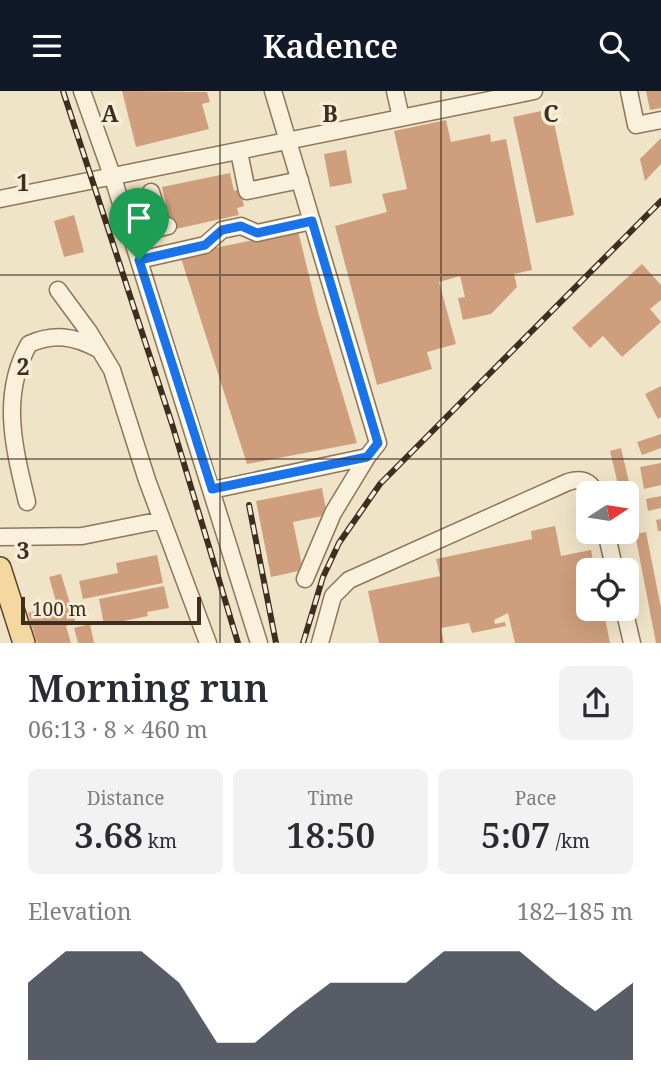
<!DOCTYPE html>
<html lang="en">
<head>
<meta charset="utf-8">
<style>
  :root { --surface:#fff; --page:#f2f2f3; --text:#2b2b33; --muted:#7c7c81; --accent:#111827 }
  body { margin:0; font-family:"Noto Serif",serif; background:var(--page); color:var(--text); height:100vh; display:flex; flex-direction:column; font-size:26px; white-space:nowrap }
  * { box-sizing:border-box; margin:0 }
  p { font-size:23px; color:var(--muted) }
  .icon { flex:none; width:38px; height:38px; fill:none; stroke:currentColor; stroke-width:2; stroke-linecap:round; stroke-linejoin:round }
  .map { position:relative; height:552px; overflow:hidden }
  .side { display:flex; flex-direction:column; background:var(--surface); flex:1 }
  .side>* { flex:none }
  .needle { width:46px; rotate:78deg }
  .buttons { position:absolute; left:576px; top:390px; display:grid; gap:14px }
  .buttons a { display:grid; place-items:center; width:63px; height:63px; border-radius:10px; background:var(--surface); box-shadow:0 7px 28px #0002; font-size:35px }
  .scale { position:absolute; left:21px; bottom:18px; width:180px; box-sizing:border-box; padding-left:7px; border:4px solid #3d2e20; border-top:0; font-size:19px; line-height:24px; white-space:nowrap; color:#3d2e20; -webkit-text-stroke:5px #f7eed8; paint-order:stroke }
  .pin { position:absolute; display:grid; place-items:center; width:60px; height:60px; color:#fff; margin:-72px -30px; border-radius:50% 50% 50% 0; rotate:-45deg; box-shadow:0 0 7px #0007 }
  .pin .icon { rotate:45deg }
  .round { display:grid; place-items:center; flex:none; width:74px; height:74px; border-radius:10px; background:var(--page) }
  .overview { display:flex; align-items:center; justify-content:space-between; height:119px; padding:0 28px }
  h1 { font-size:38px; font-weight:600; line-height:52px }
  .metrics { display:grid; grid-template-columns:repeat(3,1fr); gap:10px; height:119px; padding:7px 28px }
  .metrics div { display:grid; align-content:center; border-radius:10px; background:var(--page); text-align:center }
  .metrics b { font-size:35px; font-weight:600 }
  .metrics small { font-size:19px; font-weight:400 }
  .metrics p { font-size:19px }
  .chart { height:196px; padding:14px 28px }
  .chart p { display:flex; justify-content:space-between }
  .chart svg { width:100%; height:126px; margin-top:7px; fill:var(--accent); opacity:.7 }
  header { display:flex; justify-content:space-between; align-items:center; height:91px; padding:0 28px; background:var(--accent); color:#fff; font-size:32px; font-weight:600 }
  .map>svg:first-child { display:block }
</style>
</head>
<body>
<header><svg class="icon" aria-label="menu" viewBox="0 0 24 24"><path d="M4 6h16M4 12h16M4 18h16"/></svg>Kadence<svg class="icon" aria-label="search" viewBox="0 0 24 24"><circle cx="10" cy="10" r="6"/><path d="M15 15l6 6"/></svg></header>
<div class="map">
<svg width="661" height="552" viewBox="0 0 661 552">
  <rect width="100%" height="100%" fill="#f0e4c8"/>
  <!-- building -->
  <path fill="#cf9f7d" d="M122 0 207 1 210 11 202 13 209 38 136 56Z
    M646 0H661V17L650 19Z
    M541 20 543 27 549 26 550 33 554 32 574 124 536 132 513 26Z
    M446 29 451 51 490 43 491 51 506 48 532 179 514 183 517 196 491 223 463 229 458 207 465 206 460 185 439 191 456 253 427 261 432 278 377 294 335 135 387 121 382 103 407 98 394 40Z
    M661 47V73L645 90 640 68Z
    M346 59 352 92 330 96 324 63Z
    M230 82 234 100 240 98 244 115 237 117 239 124 171 139 162 96Z
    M74 124 84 161 64 166 54 130Z
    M298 140 318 221 357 352 247 373 180 164Z
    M642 173 661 194V209L650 218 661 231 622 266 603 245 590 257 572 237Z
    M661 295V326L658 328 645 303Z
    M661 343V357L642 364 637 351Z
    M621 357 636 421 626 423V402H620L610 360Z
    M661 372V394L644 398 640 376Z
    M322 397 327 424 293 431 303 479 271 486 256 410Z
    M661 405V417L648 420 646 408Z
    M661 428V440H658L656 429Z
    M555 435 561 465 591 459 595 480H588V518H603L610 552H515L508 522 494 529 495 533 505 531 506 535 472 542 469 532 441 537 444 552H379L368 500 440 485 436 468 532 448 531 440Z
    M646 441 661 517V552H656L635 443Z
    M157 464 163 492 83 508 79 490 118 482 116 472Z
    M61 483 76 532 66 535 71 552H37L28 522 57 514 49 486Z
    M164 495 169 517 147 521 148 525 104 534 99 508Z
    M90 533 94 552H78L74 537Z"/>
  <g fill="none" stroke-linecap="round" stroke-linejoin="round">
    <defs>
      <path id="minor" d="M82 0 113 87 259 552
        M395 0 401 27
        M629 0 636 34 661 29
        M239 61 247 100 300 89
        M151 101 162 136
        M0 108 534 0
        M131 144 168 135
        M139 169 205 154 222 139 241 135 257 142 312 130
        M58 199 89 241 112 279 147 389 208 552
        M212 399 367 366 378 352 273 0
        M27 411C14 357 0 304 29 253 54 242 74 245 98 258
        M606 441 615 480
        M0 446 82 445 162 429
        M305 488 333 422 367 366
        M624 518 632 552
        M320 552 333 505 349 489 568 391C581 387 590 390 596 402"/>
      <path id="major" d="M0 477 24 552"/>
    </defs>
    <!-- minor casing -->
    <use href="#minor" stroke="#8d765c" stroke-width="19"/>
    <!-- major casing -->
    <use href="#major" stroke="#5b4430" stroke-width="24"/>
    <!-- minor -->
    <use href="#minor" stroke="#faf1dc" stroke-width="16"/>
    <!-- major -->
    <use href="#major" stroke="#f3d9a0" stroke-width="21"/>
    <defs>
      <path id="rail" d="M63 0 172 333 238 552
        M249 414 276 552
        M303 552 323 486 339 452 380 393 661 110"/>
    </defs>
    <!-- rail casing -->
    <use href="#rail" stroke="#3d2e20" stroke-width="6"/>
    <!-- rail -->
    <use href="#rail" stroke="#f7eed8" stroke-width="3.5" stroke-dasharray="10" stroke-linecap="butt"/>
  </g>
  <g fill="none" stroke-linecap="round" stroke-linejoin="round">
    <defs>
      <path id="route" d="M312 130 378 352 367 366 212 398 139 169 205 154 222 139 241 135 257 142Z"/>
    </defs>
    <!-- route casing -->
    <use href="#route" stroke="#fff" stroke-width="14"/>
    <!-- route -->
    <use href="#route" stroke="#1a73e8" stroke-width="9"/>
  </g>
  <!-- grid -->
  <path fill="none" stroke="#3d2e20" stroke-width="2" stroke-opacity="0.55" d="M220 0V552M441 0V552M0 184H661M0 368H661"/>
  <g font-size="23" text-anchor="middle" font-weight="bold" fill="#3d2e20" stroke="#f7eed8" stroke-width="7" stroke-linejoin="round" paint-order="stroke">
    <text x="110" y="31">A</text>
    <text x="330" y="31">B</text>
    <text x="551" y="31">C</text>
    <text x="23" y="100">1</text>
    <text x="23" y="284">2</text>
    <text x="23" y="468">3</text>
  </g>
</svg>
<div class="buttons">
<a><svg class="needle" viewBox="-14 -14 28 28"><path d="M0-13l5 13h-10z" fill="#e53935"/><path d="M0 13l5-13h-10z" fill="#7c7c81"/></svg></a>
<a><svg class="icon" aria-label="locate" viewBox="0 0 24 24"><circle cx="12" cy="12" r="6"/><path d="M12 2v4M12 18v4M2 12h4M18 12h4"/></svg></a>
</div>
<div class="scale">100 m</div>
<div class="pin" style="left:139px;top:169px;background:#1e9e55"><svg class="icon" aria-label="arrive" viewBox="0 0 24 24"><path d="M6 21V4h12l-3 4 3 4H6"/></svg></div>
</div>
<section class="side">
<div class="overview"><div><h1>Morning run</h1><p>06:13 · 8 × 460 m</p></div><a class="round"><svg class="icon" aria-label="share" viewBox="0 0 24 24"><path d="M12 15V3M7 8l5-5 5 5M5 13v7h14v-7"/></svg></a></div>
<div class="metrics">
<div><p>Distance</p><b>3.68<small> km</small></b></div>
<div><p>Time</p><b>18:50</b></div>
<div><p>Pace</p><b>5:07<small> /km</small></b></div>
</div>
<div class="chart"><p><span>Elevation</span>182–185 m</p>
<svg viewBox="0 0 160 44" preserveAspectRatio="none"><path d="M0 44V17L10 6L20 6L30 6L40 17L50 38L60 38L70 27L80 17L90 17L100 17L110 6L120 6L130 6L140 17L150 27L160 17V44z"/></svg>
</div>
</section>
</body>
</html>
